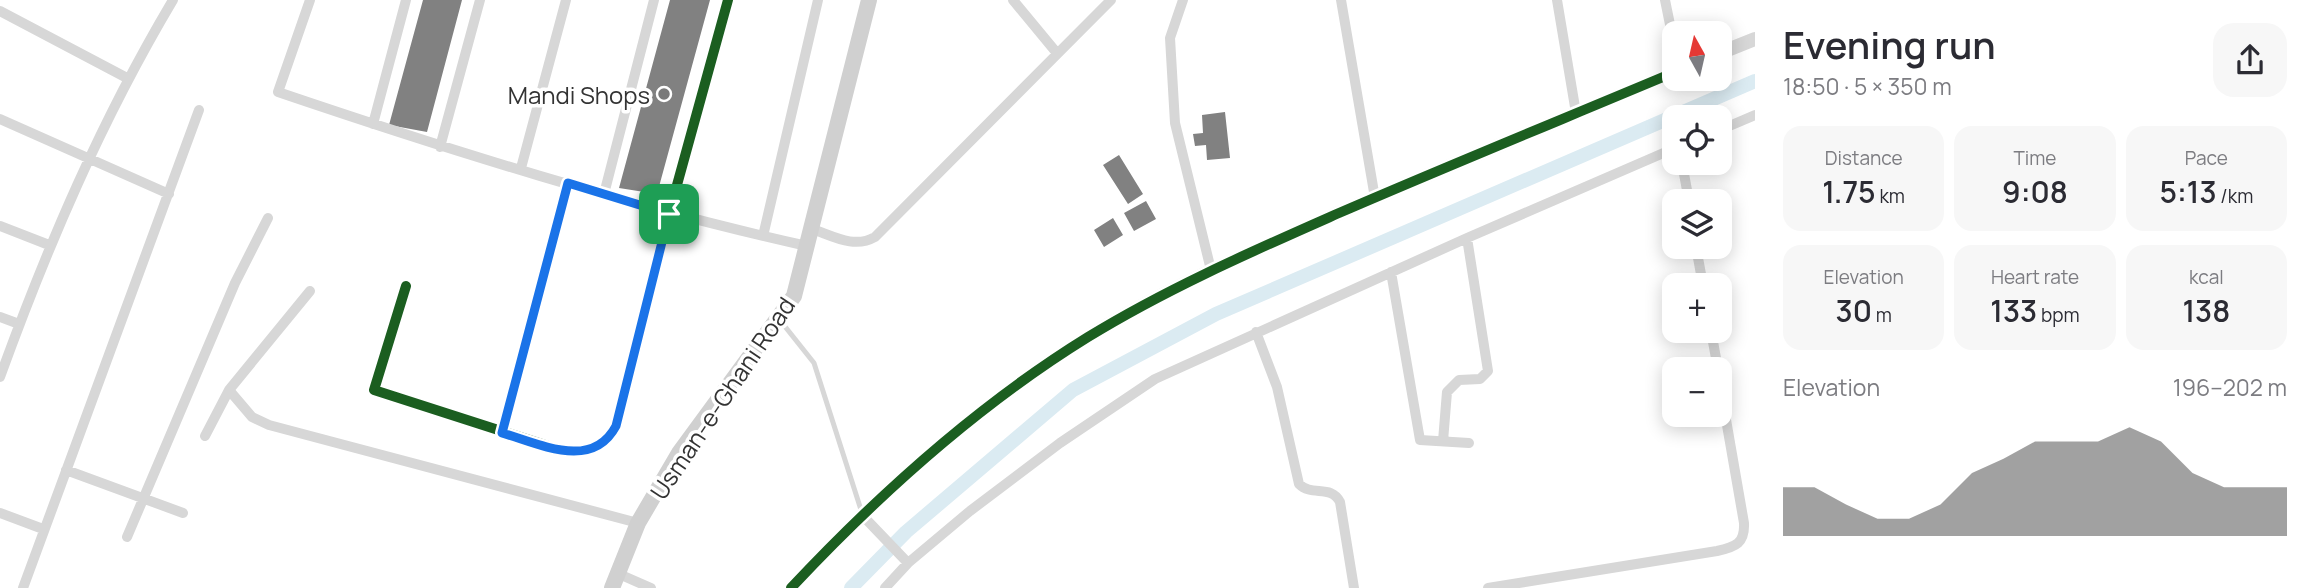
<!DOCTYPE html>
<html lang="en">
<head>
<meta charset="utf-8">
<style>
  :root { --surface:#fff; --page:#f7f7f7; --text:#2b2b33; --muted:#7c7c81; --accent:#7a7a7a }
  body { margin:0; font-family:Manrope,sans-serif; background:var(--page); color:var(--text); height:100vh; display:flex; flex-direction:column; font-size:26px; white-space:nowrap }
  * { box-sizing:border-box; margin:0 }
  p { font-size:23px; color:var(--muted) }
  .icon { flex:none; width:38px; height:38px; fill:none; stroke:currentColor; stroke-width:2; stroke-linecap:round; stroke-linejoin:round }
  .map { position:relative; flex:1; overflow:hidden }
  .details { display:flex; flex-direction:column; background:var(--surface); width:560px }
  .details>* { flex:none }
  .needle { width:46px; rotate:352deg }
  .controls { position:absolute; left:1662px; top:21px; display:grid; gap:14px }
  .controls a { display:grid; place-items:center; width:70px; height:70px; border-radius:14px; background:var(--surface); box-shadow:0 4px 18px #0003; font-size:35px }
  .pin { position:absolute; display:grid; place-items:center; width:60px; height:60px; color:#fff; margin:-30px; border-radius:14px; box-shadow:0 4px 10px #0006 }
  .round { display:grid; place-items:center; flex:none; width:74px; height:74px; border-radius:21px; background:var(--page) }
  .overview { display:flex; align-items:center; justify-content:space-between; height:119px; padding:0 28px }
  h1 { font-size:38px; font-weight:600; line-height:52px }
  .metrics { display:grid; grid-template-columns:repeat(3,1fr); gap:10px; height:119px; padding:7px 28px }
  .metrics div { display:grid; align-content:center; border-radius:18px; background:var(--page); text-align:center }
  .metrics b { font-size:30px; font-weight:600 }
  .metrics small { font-size:19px; font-weight:400 }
  .metrics p { font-size:19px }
  .chart { height:196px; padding:14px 28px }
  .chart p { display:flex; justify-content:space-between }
  .chart svg { width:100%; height:126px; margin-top:7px; fill:var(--accent); opacity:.7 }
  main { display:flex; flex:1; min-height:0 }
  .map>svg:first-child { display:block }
</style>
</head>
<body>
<main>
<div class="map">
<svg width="1755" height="588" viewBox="0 0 1755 588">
  <rect width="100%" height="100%" fill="#fff"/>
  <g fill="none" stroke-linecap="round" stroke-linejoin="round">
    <!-- canal -->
    <path stroke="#dbebf2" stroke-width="14" d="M851 588 906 532 1073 390 1216 314 1755 81"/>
  </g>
  <!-- building -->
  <path fill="#818181" d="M423 0H462L427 132 389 125Z
    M670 0H710L657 194 619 188Z
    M1225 112 1230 158 1207 160 1206 145 1195 146 1193 134 1203 133 1202 115Z
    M1119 155 1143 194 1128 204 1103 165Z
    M1146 201 1156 219 1134 231 1124 213Z
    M1113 218 1123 235 1104 247 1094 230Z"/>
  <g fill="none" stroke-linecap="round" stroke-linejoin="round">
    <!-- service -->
    <path stroke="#d7d7d7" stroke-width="5" d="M779 319 814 363 862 513"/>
    <!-- minor -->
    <path stroke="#d7d7d7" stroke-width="10" d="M310 0 278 92C452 151 628 206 807 246
      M1013 0 1056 52
      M1183 0 1170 38 1175 123 1211 270
      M1341 0 1375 198
      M1557 0 1576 113
      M1665 0 1675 49
      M0 11 127 78
      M0 119 169 194
      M373 124 406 0
      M1720 130 1755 115
      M440 147 480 0
      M1682 163 1689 201
      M521 168 566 0
      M604 194 654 0
      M0 226 49 245
      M812 229C833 236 854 249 875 237L1111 0
      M763 236 818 0
      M1696 247 1703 285
      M1391 272 1420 440 1469 443
      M406 286 374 390 564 451C591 451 602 451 616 426L669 214 728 0
      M0 317 19 324
      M1711 331 1718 369
      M1256 332 1277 387 1299 484C1312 497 1331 484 1340 502L1354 588
      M0 377C48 245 101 121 173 0
      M229 390 252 417 269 425 638 523
      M502 433 568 183
      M205 436 229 390 310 291
      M1443 441 1447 392 1459 380 1480 379 1488 371 1467 238
      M66 470 183 513
      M0 513 43 529
      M863 516 908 563
      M127 537 235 283 268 218
      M619 574 651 588
      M23 588 199 110
      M885 588 908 563 970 511 1060 443 1155 379 1467 238 1675 148
      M1488 588 1717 551C1736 547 1745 543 1744 523L1720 385"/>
    <!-- tertiary -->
    <path stroke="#d7d7d7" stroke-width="14" d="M1720 53 1755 39
      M791 588C880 493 978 405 1088 337 1168 288 1253 251 1339 213 1450 165 1563 119 1675 72"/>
    <!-- secondary -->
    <path stroke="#d0d0d0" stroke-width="16" d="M612 588 638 523 679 453 794 296 869 0"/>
    <defs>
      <path id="cycleway" d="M406 286 374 390 564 451C591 451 602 451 616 426L669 214 728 0
        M791 588C880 493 978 405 1088 337 1168 288 1253 251 1339 213 1450 165 1563 119 1675 72"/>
    </defs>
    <!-- cycleway casing -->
    <use href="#cycleway" stroke="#fff" stroke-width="15"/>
    <!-- cycleway -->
    <use href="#cycleway" stroke="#1b5e20" stroke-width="10"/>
  </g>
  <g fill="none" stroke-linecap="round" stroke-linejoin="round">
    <defs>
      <path id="route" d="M568 183 669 214 616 426C592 471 540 444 502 433Z"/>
    </defs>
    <!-- route casing -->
    <use href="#route" stroke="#fff" stroke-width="14"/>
    <!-- route -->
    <use href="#route" stroke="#1a73e8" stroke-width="9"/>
  </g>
  <!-- markers -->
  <circle fill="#7a7a7a" stroke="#fff" stroke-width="2.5" cx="664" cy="94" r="7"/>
  <g text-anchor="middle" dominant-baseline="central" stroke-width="7" stroke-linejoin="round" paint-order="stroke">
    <!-- poi labels -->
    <g font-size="24" fill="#333" stroke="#fff" text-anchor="end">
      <text x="650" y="94">Mandi Shops</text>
    </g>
    <!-- street labels -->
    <g font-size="24" fill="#333" stroke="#fff">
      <text transform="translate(722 398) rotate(-56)">Usman-e-Ghani Road</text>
    </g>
  </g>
</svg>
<div class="controls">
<a><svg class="needle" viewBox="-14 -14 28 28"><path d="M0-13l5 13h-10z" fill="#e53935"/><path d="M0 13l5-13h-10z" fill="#7c7c81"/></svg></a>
<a><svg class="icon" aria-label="locate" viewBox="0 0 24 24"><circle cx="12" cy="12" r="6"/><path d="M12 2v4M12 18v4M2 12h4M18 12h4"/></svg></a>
<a><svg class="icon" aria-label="layers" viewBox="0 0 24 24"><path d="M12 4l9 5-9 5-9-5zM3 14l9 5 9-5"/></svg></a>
<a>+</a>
<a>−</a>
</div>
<div class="pin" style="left:669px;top:214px;background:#1e9e55"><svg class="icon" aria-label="arrive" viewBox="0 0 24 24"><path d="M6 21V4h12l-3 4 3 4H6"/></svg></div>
</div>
<section class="details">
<div class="overview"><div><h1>Evening run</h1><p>18:50 · 5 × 350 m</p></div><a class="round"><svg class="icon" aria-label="share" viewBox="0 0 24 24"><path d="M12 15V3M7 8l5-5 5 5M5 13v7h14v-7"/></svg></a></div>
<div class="metrics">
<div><p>Distance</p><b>1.75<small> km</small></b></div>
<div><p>Time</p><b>9:08</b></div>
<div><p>Pace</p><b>5:13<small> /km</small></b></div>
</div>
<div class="metrics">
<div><p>Elevation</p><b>30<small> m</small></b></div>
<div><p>Heart rate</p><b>133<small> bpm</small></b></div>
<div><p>kcal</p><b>138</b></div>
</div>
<div class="chart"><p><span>Elevation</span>196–202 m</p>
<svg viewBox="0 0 160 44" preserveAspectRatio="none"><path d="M0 44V27L10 27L20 33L30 38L40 38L50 33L60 22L70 17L80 11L90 11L100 11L110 6L120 11L130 22L140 27L150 27L160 27V44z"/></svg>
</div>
</section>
</main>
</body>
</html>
